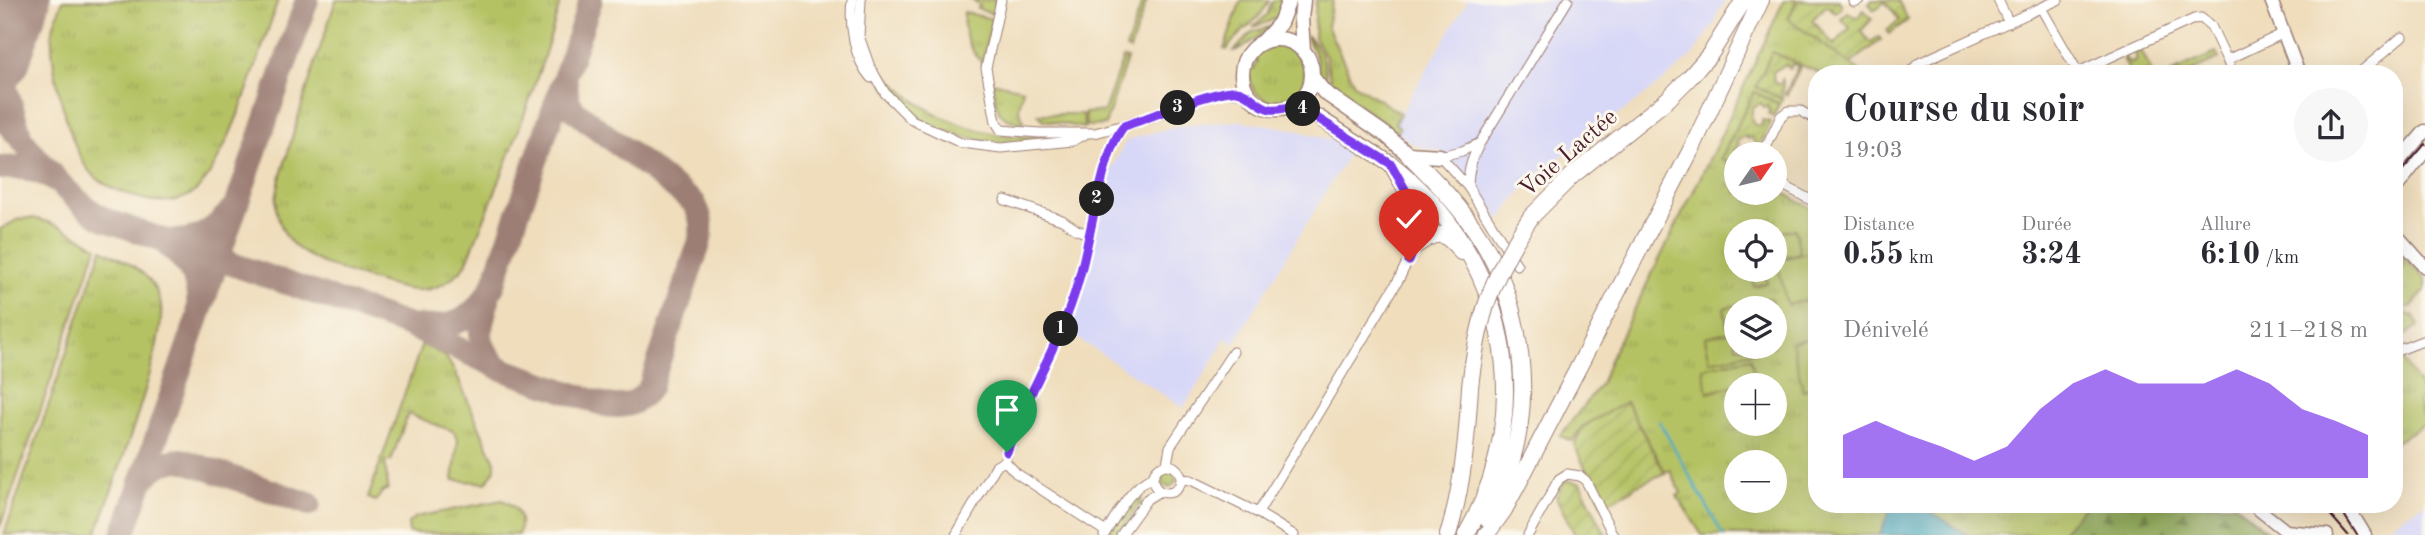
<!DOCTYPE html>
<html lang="fr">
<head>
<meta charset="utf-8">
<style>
  :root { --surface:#fff; --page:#f7f7f7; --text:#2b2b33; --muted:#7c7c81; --accent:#7c3aed }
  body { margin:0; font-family:"Old Standard TT",serif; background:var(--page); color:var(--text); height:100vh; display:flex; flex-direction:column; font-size:26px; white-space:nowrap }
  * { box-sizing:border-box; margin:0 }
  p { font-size:23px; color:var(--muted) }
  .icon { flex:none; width:38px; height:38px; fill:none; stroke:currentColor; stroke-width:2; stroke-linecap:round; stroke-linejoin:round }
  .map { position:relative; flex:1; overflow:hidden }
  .side { position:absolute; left:1808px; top:65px; width:595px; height:448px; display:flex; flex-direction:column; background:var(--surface); border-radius:28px; box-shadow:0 7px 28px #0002 }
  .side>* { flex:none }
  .needle { width:46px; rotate:56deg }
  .tools { position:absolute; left:1724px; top:142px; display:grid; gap:14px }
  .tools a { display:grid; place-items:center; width:63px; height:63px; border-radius:50%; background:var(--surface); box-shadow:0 7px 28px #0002; font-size:35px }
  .pin { position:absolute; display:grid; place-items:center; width:60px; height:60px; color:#fff; margin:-72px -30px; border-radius:50% 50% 50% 0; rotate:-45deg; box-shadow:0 0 7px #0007 }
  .pin .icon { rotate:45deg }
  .km { position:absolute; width:35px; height:35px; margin:-18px; border-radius:50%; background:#222; color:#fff; font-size:19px; line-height:35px; text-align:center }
  .round { display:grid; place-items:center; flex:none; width:74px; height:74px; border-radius:37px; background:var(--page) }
  .summary { display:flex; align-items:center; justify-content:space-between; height:119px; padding:0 35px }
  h1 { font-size:38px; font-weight:600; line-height:52px }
  .metrics { display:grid; grid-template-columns:repeat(3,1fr); gap:10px; height:119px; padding:7px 35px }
  .metrics div { display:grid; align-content:center }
  .metrics b { font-size:30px; font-weight:600 }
  .metrics small { font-size:19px; font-weight:400 }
  .metrics p { font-size:19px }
  .chart { height:196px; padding:14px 35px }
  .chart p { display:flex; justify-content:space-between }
  .chart svg { width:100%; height:126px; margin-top:7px; fill:var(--accent); opacity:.7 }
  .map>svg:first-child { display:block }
</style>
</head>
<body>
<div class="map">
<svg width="2425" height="535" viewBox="0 0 2425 535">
  <defs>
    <pattern id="grass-tufts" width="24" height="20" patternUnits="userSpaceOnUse" patternTransform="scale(1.75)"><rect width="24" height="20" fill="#b5c264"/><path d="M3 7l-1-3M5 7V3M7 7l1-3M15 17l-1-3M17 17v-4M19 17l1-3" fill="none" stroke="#9da657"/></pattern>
    <pattern id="forest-firs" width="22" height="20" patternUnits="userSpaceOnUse" patternTransform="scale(1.75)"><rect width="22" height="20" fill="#90a85a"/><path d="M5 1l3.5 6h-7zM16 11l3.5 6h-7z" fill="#78884b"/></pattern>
    <pattern id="garden-furrows" width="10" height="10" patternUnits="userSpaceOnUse" patternTransform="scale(1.75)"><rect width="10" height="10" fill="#b5c264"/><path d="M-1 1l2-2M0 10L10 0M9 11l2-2" fill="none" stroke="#9da657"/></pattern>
  </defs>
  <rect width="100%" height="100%" fill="#fbf7ec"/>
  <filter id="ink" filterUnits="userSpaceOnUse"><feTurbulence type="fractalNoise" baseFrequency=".0143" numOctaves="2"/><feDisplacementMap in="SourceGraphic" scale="14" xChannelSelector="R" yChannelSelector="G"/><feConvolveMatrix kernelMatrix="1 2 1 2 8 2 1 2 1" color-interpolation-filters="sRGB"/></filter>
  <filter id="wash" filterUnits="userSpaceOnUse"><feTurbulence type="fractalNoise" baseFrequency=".00686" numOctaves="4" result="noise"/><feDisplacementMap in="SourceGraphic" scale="28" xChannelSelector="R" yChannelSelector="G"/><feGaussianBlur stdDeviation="1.57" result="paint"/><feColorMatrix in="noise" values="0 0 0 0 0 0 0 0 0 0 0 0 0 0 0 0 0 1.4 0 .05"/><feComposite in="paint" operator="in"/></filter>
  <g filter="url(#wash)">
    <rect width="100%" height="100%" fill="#efddbc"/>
    <!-- built -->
    <path fill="#d7d7f8" d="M1468 0H1726L1715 18 1717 20 1693 55 1661 83 1542 171 1521 191 1500 221 1480 192 1440 151 1424 148 1412 143 1397 133 1400 128 1395 123Z
      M1239 121 1292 129 1336 142 1349 149V153L1234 344 1224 338 1218 353 1183 408 1067 331 1078 305 1111 169 1127 140 1177 126Z
      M2425 503V535H2380L2379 532Z"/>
    <!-- grass -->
    <path fill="url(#grass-tufts)" stroke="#807048" stroke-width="2" fill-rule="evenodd" d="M63 0H278C264 41 225 171 193 193 175 205 155 203 136 197 119 191 103 186 90 172 70 149 50 66 52 35 53 24 59 11 63 0Z
      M336 0H561C536 91 501 179 465 266 437 297 415 293 379 282 350 273 308 263 288 239 282 230 276 215 276 204 276 187 283 169 288 152 302 101 319 51 336 0Z
      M972 0H996L994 14 977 9 980 5Z
      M1143 0H1147L1130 50 1126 49Z
      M1241 0H1269C1261 22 1238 29 1227 50L1224 49Z
      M1273 0H1284C1277 23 1274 19 1253 27L1267 15Z
      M1316 0H1333L1327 26 1354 84 1400 113 1395 123 1400 128 1397 133 1331 83 1326 57 1314 37Z
      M1784 0H1797L1788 19 1863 73H1819L1772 52 1756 87 1782 99 1779 104 1754 92 1721 159 1736 168V192H1774L1775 189 1777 190 1775 195 1781 198 1784 193 1816 211V504H2235L2271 535H1702L1677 496 1681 493 1670 470 1665 472 1626 402 1582 427 1572 441 1560 436 1601 383 1614 350 1717 144ZM1736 231H1774V270H1736ZM1736 308H1774V346H1736ZM1736 385H1774V424H1736ZM1736 462H1774V500H1736Z
      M964 12 992 19 982 63C968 47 962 33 964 12Z
      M1273 26C1265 32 1240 50 1234 51L1252 32Z
      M1306 35C1321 48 1329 67 1324 86L1320 78 1316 57Z
      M1278 45C1330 58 1296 121 1261 97 1251 90 1248 80 1249 68L1254 69 1257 61 1254 58C1260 49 1268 47 1278 45Z
      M2141 50 2152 73H2130L2123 59 2125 57 2129 64 2137 60 2135 53Z
      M2216 53 2219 59 2188 73H2170Z
      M1123 58 1127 59 1105 125 1086 126 1085 113 1104 111Z
      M881 71C893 79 902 92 914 100 951 127 999 139 1044 137L1045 142C978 145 915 137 877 73Z
      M992 82 1023 89 1019 108 1024 123C995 121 997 107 992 82Z
      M1038 114H1083L1084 128 1044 120Z
      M32 218C56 222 76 235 97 247L0 527V229L19 219Z
      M2394 248 2425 279V291L2411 307 2401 308 2410 316 2413 315 2419 326 2399 339 2401 343 2394 346V278L2405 265 2394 255Z
      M102 249C126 261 152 272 160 300 171 336 110 492 96 535H4Z
      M422 344 446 357 455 372 495 462V469L486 483 453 480 458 439 453 431 408 414 391 461H385L388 489 382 492 376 501 368 498Z
      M2401 358 2423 391C2415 403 2422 412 2425 423L2394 443V362Z
      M1160 479a8 8 0 1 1 16 0a8 8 0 1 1-16 0Z
      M1138 489 1142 500 1118 535H1107Z
      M502 500C518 506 524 519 518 535L409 533 408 523 416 517Z"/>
    <!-- forest -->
    <path fill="url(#forest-firs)" stroke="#6d6442" stroke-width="2" d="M2087 504H2235L2271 535H2059Z"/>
    <!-- garden -->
    <path fill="url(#garden-furrows)" stroke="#807048" stroke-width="2" d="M1797 0H1839L1842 7 1836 13 1827 5 1812 20 1834 45 1850 28 1841 19 1848 12 1857 18 1864 10 1872 19 1861 31 1870 42 1879 37 1881 40 1850 64 1788 19Z
      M1872 0H1898L1908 20 1889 34 1887 31 1899 20 1885 2 1874 10 1869 4Z
      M1772 52 1801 65 1787 95 1785 94 1798 66 1793 64 1789 69 1786 64 1773 72 1774 82 1777 84 1782 83V78L1783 81 1782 99 1756 87Z
      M1754 92 1779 104 1773 117 1768 114 1770 111 1767 106 1764 107 1761 103 1753 107 1751 117 1754 125H1762V120L1771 122 1760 146 1755 143 1751 137 1748 139 1746 136 1737 141 1739 144 1734 150 1736 168 1721 159Z
      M1626 402 1665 473 1635 486 1630 491 1603 505 1574 445 1582 427Z
      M1565 480 1580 483 1606 535H1575L1556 497Z"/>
    <!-- pitch -->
    <path fill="#b5c264" stroke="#807048" stroke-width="2" d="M1795 229 1800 253 1775 259V233Z
      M1816 251V298L1787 305 1777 260Z
      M1750 270H1765L1767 283 1754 286Z
      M1771 298 1773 308H1736V346L1757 347 1758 351 1710 361 1705 337 1729 332 1724 308Z
      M1816 337V387L1803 390 1792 342Z
      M1751 358 1756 382 1736 385 1708 393 1703 368Z"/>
    <!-- water -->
    <path fill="#42a9c2" stroke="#466476" stroke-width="2" d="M1895 504H1918L1968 535H1880L1890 510Z"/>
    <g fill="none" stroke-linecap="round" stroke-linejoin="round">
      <!-- stream -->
      <path stroke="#42a9c2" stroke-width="2.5" d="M1659 421 1723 535"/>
      <!-- taxiway -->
      <path stroke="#9c7e74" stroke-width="24" d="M0 19 18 0
        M6 40V89L19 131
        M0 115C34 151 62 196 106 220L407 325 507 371 605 405C626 408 637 405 650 387L699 244C703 228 702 218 694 203L575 111 568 101 565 75
        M0 168C20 166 39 169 55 181
        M169 241C197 243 216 229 233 208
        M167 245C189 262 200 281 198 309
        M488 300C479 329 475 344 498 367
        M418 326C456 330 474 318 493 286L591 0
        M141 483C152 467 163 461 182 460L309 504
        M123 535 307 0"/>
      <!-- runway -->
      <path stroke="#9c7e74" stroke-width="61" d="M0 59 20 0"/>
    </g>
  </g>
  <g filter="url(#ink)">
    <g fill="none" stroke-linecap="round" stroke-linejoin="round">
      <defs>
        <path id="street" d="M852 0C849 25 854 59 871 78
          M861 0 859 36 870 67 885 93 912 120 961 143 1001 148 1073 141 1084 135
          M1001 0 986 68 996 122 1001 130 1040 133H1095L1146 119 1224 91 1247 94
          M1998 0 2009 23
          M1854 2 1859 0
          M2041 8 2079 74
          M1919 63 1932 74
          M2078 72 2194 19 2201 18 2211 26 2227 60
          M1908 74 1919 63 2058 0
          M2233 74 2227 60 2282 34
          M2358 74 2402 37
          M1763 154 1781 116 1788 111H1801L1816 120
          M1774 180 1816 203
          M1468 187 1440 156 1462 151 1480 143
          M1005 200 1062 220 1077 230 1089 234
          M1517 265 1468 187C1468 170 1472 158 1480 143L1568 0
          M2394 352 2425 340
          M1005 461 1014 430 1067 316 1077 286 1106 163 1119 132 1124 126
          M1005 461 1016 473 1106 532
          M1167 464 1170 447 1233 352
          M1153 479a14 14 0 1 1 28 0a14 14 0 1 1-28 0Z
          M1182 479 1191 480 1258 513 1294 535
          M1258 513 1399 279 1415 246
          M956 535 996 466 1005 461
          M1104 535C1117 515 1130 487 1153 477
          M1121 535 1147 499 1160 491
          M1528 535 1559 479 1567 474 1580 476 1586 481 1613 535"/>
        <path id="secondary" d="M2271 0 2299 74
          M2394 167 2425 131
          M2394 191 2425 151
          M2394 232 2425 267
          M2252 504 2286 531 2327 535
          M2346 504 2365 535"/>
        <path id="primary" d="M1303 0 1301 19 1303 51
          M1242 74a35 35 0 1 1 70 0a35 35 0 1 1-70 0Z
          M1264 41 1280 23 1289 0
          M1313 78 1324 92 1386 135 1408 154 1440 156
          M1294 105 1310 112 1391 164 1407 193 1412 216 1415 246"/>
        <path id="highway" d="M1408 154C1435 180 1461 207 1481 239 1519 300 1533 386 1513 456 1507 478 1497 499 1488 520
          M1391 164C1507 255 1539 406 1466 535
          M1531 217 1573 175 1668 99 1690 77 1711 53 1744 0
          M1415 246C1436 231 1444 229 1461 252
          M1448 535C1463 486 1467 437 1470 387
          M1486 535 1504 510 1519 482 1693 146 1761 0"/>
      </defs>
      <!-- street casing -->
      <use href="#street" stroke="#9c7e74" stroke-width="11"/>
      <!-- secondary casing -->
      <use href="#secondary" stroke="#9c7e74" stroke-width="15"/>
      <!-- primary casing -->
      <use href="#primary" stroke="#9c7e74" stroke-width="17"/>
      <!-- highway casing -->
      <use href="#highway" stroke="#9c7e74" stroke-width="18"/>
      <!-- street -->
      <use href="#street" stroke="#fff" stroke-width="9"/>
      <!-- secondary -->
      <use href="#secondary" stroke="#fff" stroke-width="12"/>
      <!-- primary -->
      <use href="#primary" stroke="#fff" stroke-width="14"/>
      <!-- highway -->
      <use href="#highway" stroke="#fff" stroke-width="16"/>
      <!-- tram -->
      <path stroke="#4a1f2b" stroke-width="2" d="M2394 180 2425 144
        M2321 504 2348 535
        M2337 504 2357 535"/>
      <defs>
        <path id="highway-bridge" d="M1470 387C1478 316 1492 275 1531 217"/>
      </defs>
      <!-- highway-bridge casing -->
      <use href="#highway-bridge" stroke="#9c7e74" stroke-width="18" stroke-linecap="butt"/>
      <!-- highway-bridge -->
      <use href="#highway-bridge" stroke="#fff" stroke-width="16"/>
    </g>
  </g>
  <g fill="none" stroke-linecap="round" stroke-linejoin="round" filter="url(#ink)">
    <defs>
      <path id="route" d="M1007 452C1022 405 1049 362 1067 315 1083 275 1089 232 1099 191 1105 170 1110 143 1124 126 1147 119 1219 88 1237 91 1250 93 1257 106 1270 109 1282 111 1291 104 1301 108L1391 164 1407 193 1412 216 1415 246 1409 261"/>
    </defs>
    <!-- route casing -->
    <use href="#route" stroke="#fff" stroke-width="14"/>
    <!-- route -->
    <use href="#route" stroke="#7c3aed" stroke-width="9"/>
  </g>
  <g text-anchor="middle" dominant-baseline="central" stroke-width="6" stroke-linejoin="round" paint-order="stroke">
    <!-- street labels -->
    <g font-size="24" fill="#4a1f2b" stroke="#fbf7ec">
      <text transform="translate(1569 154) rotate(-41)">Voie Lactée</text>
    </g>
  </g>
</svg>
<div class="tools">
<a><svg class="needle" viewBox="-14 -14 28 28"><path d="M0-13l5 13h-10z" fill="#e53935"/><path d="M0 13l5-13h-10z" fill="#7c7c81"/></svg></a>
<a><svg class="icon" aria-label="locate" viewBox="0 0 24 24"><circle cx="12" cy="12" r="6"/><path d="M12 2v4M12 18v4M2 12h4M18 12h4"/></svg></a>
<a><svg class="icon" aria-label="layers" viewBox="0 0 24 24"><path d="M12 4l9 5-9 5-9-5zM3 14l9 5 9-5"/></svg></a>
<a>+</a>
<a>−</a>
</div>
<div class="pin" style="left:1007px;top:452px;background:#1e9e55"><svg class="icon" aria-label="arrive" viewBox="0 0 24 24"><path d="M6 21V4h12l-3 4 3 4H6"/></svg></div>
<div class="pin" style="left:1409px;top:261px;background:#d93025"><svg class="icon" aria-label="check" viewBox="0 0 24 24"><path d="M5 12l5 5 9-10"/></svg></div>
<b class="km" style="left:1061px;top:329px">1</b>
<b class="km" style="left:1097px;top:199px">2</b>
<b class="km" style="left:1178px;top:108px">3</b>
<b class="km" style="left:1303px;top:109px">4</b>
<section class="side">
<div class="summary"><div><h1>Course du soir</h1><p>19:03</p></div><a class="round"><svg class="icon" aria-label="share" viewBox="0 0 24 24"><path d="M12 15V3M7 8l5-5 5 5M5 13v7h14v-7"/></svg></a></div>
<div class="metrics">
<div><p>Distance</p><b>0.55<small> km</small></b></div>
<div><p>Durée</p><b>3:24</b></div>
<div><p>Allure</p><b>6:10<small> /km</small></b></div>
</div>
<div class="chart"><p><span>Dénivelé</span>211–218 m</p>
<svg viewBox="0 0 160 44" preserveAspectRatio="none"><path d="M0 44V29L10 24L20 29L30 33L40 38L50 33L60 20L70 11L80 6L90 11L100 11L110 11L120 6L130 11L140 20L150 24L160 29V44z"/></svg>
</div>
</section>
</div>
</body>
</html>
